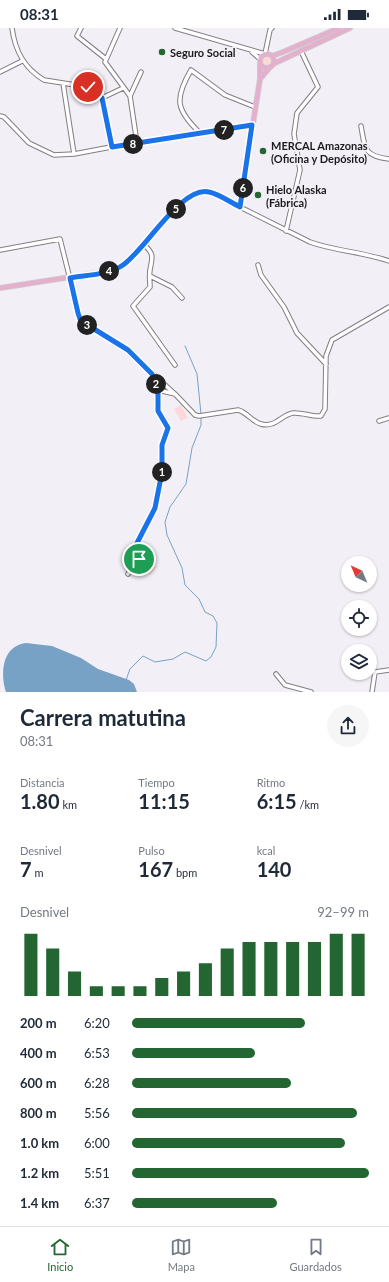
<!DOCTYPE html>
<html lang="es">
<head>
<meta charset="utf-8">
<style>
  :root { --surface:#fff; --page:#f6f6f7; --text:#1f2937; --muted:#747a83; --line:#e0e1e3; --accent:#236631 }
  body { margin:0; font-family:Lato,sans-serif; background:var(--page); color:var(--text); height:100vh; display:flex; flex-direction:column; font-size:15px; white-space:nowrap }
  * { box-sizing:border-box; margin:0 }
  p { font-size:13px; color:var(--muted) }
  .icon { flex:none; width:22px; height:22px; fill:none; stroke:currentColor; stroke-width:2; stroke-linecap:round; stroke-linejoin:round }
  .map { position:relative; height:664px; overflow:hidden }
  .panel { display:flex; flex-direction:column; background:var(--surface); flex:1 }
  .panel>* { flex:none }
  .needle { width:26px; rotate:316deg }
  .tools { position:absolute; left:341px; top:528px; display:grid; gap:8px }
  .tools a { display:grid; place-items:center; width:36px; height:36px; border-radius:50%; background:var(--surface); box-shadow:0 1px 3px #0004; font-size:20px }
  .pin { position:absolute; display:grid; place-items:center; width:34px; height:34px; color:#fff; margin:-17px; border:2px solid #fff; border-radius:50%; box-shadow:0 1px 4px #0007 }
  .km { position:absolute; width:20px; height:20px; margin:-10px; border-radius:50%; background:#222; color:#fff; font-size:11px; line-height:20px; text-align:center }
  .round { display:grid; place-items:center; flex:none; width:42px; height:42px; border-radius:21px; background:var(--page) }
  .summary { display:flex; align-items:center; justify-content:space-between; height:68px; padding:0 20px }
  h1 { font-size:22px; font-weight:700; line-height:30px }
  .figures { display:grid; grid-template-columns:repeat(3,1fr); gap:6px; height:68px; padding:4px 20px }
  .figures div { display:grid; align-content:center }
  .figures b { font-size:20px; font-weight:700 }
  .figures small { font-size:11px; font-weight:400 }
  .figures p { font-size:11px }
  .chart { height:112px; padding:8px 20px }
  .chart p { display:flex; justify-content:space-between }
  .chart svg { width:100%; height:72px; margin-top:4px; stroke:var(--accent); stroke-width:6 }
  ul { padding:0 20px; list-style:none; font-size:13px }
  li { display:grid; grid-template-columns:64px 48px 1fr; align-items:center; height:30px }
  li i { height:10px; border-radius:5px; background:var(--accent) }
  .status { display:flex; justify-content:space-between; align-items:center; height:28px; padding:0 20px; background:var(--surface); direction:ltr }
  .status svg { height:11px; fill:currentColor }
  .tab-bar { display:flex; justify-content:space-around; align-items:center; height:56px; border-top:1px solid var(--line); background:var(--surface); font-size:11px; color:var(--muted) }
  .tab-bar a { display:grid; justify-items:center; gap:2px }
  .tab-bar .on { color:var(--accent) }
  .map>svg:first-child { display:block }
</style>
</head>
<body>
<div class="status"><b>08:31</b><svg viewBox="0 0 49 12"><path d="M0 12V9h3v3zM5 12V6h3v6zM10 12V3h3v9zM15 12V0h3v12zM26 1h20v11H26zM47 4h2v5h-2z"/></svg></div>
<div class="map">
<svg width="389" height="664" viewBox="0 0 389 664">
  <rect width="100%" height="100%" fill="#f3eff6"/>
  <!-- green -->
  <path fill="#fcd8d8" d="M261 32a5 5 0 1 1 10 0a5 5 0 1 1-10 0Z
    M181 377 188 390 181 393 174 381Z
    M144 528 157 539 150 547 137 536Z"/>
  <!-- water -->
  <path fill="#78a1c6" d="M26 615 52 618 81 630 98 641 129 652 134 656 137 664H6C0 645 2 618 26 615Z"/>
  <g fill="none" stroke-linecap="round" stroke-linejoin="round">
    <!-- stream -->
    <path stroke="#78a1c6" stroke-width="1" d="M185 318 197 346 201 386
      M126 652 130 641 143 628 155 634 173 631 185 624 206 633 211 629 216 619 217 595 213 588 205 584 199 571 185 557 182 540 167 507 165 494 170 479 186 456 192 420 201 397V389"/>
    <defs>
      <path id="minor" d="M12 0C15 23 24 40 44 52L88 59 102 70 111 119
        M81 0 77 8 106 31
        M120 0 105 34 130 68 137 115
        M175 0 265 26 270 2 272 0
        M252 24 260 31
        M0 44 22 33
        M63 55 74 126
        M130 68 141 44
        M102 70 123 60
        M0 88 4 89 29 115 54 127 74 126 111 119 252 97
        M361 98C365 121 364 128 389 131
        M200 105C176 82 174 71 191 42L225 67 255 79
        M240 179 310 214C335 223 363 224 389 233
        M286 203 300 142 294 106 297 85 318 59 301 23
        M144 217C155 226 152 230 150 242 149 248 150 253 150 259L133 278 175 337
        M0 222 60 211 80 291 86 296 127 322 176 367 195 387 199 388 238 382C247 384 252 394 261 396 275 400 281 387 293 385 302 384 312 389 321 388L325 381 326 328 332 312 389 279
        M258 237 261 247 284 279 297 305 326 336
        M150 248 172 259 182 270
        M158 362 175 366
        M379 393 389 390
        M128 546 139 531 137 515 155 479 162 444V417L168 399 158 383V362L152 347
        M276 646 285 657 311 664
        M372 664 375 644 389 642"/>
      <path id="major" d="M260 33a7 7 0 1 1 14 0a7 7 0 1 1-14 0Z
        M272 28 283 24 339 0
        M273 36 350 0
        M260 51 270 39
        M0 260 109 243C114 241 119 240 123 237 145 222 184 157 209 163 219 166 230 174 240 179L260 51V35"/>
    </defs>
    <!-- minor casing -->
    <use href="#minor" stroke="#817e84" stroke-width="5.5"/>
    <!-- major casing -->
    <use href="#major" stroke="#cdcdcd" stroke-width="6"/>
    <!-- minor -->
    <use href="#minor" stroke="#fff" stroke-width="3.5"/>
    <!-- major -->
    <use href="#major" stroke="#e4b0ce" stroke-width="4.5"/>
  </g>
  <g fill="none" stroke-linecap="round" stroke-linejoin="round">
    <defs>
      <path id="route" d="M88 59 102 70 112 119 252 97 240 179C230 174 219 166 209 164 182 157 145 222 123 237 109 247 86 247 70 250L78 285 80 291 86 296 128 322 152 346 158 362V383L168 400 162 417V444L155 480 137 515 139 531"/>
    </defs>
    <!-- route casing -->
    <use href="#route" stroke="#fff" stroke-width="8"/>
    <!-- route -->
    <use href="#route" stroke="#1a73e8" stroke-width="5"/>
  </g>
  <!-- markers -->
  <g fill="#236631" stroke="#f3eff6" stroke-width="1.5">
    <circle cx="162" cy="24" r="4"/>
    <circle cx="263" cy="123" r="4"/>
    <circle cx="258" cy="167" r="4"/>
  </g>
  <g text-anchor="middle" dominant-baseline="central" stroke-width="3.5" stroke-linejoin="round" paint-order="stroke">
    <!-- poi labels -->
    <g font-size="11" font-weight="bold" fill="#1c1a1d" stroke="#f3eff6" text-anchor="start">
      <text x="170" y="24">Seguro Social</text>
      <text x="271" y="117">MERCAL Amazonas<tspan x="271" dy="13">(Oficina y Depósito)</tspan></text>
      <text x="266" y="161">Hielo Alaska<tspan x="266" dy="13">(Fábrica)</tspan></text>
    </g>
  </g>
</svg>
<div class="tools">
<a><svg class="needle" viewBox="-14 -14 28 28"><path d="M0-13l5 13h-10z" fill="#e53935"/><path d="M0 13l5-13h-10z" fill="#747a83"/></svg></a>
<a><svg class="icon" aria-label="locate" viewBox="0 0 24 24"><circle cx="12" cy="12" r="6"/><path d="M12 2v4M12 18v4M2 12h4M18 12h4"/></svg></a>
<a><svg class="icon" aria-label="layers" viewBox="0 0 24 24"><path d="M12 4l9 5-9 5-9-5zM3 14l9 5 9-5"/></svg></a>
</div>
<div class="pin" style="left:139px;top:531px;background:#1e9e55"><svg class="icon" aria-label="arrive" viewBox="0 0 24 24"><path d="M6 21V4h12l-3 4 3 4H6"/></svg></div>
<div class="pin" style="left:88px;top:59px;background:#d93025"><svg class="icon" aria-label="check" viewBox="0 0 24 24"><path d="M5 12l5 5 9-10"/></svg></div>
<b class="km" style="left:162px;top:444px">1</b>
<b class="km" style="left:156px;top:356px">2</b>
<b class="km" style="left:87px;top:297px">3</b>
<b class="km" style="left:109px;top:243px">4</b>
<b class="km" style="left:176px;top:181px">5</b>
<b class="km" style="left:243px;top:160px">6</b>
<b class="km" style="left:224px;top:102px">7</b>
<b class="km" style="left:133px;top:116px">8</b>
</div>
<section class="panel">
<div class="summary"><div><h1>Carrera matutina</h1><p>08:31</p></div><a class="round"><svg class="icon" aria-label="share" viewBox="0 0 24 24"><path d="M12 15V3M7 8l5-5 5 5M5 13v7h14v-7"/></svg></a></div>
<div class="figures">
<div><p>Distancia</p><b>1.80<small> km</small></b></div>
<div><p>Tiempo</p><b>11:15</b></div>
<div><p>Ritmo</p><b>6:15<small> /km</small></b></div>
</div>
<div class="figures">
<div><p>Desnivel</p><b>7<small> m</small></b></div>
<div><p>Pulso</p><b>167<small> bpm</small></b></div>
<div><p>kcal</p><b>140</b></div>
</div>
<div class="chart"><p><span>Desnivel</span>92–99 m</p>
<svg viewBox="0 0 160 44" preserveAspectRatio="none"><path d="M5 44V6M15 44V15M25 44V29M35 44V38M45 44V38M55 44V38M65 44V33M75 44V29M85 44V24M95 44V15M105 44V11M115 44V11M125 44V11M135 44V11M145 44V6M155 44V6"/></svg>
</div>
<ul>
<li><b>200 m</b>6:20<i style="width:73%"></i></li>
<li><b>400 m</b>6:53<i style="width:52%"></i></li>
<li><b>600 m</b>6:28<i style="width:67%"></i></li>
<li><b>800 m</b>5:56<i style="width:95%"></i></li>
<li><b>1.0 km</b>6:00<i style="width:90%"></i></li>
<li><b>1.2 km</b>5:51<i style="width:100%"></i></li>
<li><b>1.4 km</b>6:37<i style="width:61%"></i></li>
</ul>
</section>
<nav class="tab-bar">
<a class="on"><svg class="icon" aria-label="home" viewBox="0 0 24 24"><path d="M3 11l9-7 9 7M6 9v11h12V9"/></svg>Inicio</a>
<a><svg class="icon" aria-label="map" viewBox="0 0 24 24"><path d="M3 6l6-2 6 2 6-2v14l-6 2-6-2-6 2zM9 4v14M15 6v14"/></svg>Mapa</a>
<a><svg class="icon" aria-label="saved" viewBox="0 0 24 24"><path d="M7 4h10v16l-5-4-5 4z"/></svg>Guardados</a>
</nav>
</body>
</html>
